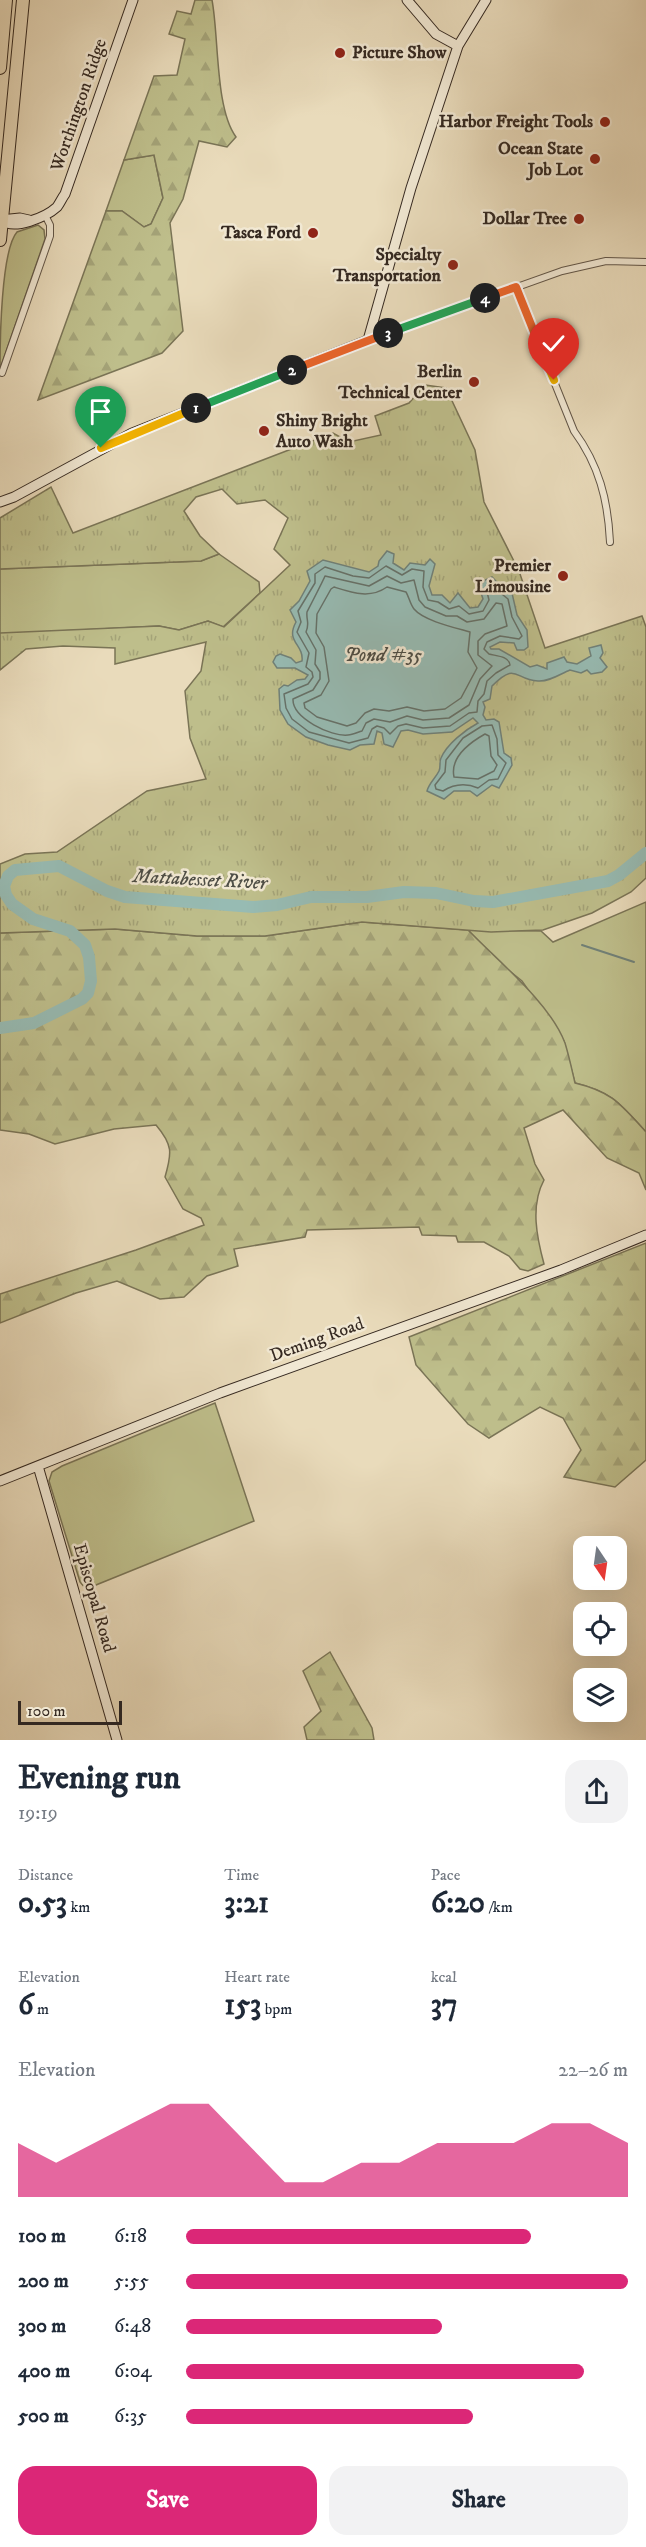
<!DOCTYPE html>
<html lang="en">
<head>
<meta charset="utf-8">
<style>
  :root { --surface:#fff; --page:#f2f2f3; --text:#1f2937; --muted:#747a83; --accent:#db2777 }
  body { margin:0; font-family:"IM FELL DW Pica",serif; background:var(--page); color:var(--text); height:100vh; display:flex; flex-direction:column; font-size:22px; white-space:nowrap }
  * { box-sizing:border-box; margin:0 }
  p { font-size:20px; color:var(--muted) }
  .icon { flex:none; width:33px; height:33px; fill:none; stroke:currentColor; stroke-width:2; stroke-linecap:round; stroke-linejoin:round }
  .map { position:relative; height:1740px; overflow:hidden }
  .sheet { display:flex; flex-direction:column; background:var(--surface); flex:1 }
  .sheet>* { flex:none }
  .needle { width:39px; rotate:167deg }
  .controls { position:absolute; left:573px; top:1536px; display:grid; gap:12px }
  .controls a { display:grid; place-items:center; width:54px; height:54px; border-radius:12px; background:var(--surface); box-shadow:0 6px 24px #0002; font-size:30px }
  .scale { position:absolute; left:18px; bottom:15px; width:104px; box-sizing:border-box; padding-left:6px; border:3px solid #352921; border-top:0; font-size:16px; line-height:21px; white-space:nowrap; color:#352921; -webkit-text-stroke:4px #f1e8d3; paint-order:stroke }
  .pin { position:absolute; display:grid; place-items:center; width:51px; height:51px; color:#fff; margin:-62px -26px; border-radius:50% 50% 50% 0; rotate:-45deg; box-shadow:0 0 6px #0007 }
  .pin .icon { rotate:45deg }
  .km { position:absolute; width:30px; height:30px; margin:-15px; border-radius:50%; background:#222; color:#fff; font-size:16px; line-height:30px; text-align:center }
  .round { display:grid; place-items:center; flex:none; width:63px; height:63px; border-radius:18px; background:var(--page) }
  .overview { display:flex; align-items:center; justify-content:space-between; height:102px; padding:0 18px }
  h1 { font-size:33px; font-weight:700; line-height:45px }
  .stats { display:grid; grid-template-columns:repeat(3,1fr); gap:9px; height:102px; padding:6px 18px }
  .stats div { display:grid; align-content:center }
  .stats b { font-size:30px; font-weight:700 }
  .stats small { font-size:16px; font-weight:400 }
  .stats p { font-size:16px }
  .chart { height:168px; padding:12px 18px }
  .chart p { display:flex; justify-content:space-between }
  .chart svg { width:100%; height:108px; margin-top:6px; fill:var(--accent); opacity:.7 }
  .primary-button { display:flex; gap:12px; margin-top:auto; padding:12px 18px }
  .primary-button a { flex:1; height:69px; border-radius:18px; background:var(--accent); color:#fff; font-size:24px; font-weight:700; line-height:69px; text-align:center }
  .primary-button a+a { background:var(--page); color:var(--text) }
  ul { padding:0 18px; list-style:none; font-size:20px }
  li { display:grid; grid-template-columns:96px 72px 1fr; align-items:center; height:45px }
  li i { height:15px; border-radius:8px; background:var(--accent) }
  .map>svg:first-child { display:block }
</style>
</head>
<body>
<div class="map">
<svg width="646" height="1740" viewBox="0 0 646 1740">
  <defs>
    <pattern id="forest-firs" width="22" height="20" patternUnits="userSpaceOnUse" patternTransform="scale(1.5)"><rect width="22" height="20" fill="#bebe8b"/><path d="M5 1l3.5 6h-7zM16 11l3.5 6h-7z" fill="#a4a378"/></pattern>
    <pattern id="park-tufts" width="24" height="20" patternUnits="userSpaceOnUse" patternTransform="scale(1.5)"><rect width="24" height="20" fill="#bebe8b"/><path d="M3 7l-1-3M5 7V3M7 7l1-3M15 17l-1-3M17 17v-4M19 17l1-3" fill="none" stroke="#a4a378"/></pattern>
  </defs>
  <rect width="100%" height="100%" fill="#e9dbbb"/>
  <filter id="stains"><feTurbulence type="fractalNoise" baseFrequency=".00333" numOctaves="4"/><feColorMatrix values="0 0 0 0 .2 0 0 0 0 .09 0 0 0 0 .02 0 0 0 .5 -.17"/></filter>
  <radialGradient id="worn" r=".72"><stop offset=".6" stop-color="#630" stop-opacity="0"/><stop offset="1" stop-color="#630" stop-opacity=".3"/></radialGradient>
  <!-- green -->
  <path fill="#bebe8b" stroke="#7a7456" stroke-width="1.5" d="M154 155 163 198 151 224 144 227 122 211H106L124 160Z
    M38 225 44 230 45 239 0 369C0 342 1 250 17 232Z
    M219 554 259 582 260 593 223 627 208 621 179 630 159 626 0 634V569L201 561Z
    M646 902V1132C621 1105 613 1092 575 1083L564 1041 522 981 502 965 468 930 541 931 553 942Z
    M215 1403 254 1521 86 1589 80 1582 49 1481 52 1472 62 1466Z"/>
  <!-- forest -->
  <path fill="url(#forest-firs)" stroke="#7a7456" stroke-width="1.5" d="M195 0H212C219 36 215 109 236 137L227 147 199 141 183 199 170 223 183 331 162 353 38 400 106 211H122L144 227 151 224 163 198 154 155 124 160 154 76 177 75 185 39 169 34 177 11 191 14Z
    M362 922 468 930C498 961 550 1003 565 1043 569 1056 572 1070 575 1083 613 1092 621 1105 646 1132V1190L639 1173 607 1158 563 1110 524 1128 535 1164 544 1180C530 1206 537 1238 544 1264L528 1271 520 1269 509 1256 484 1242H458L456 1236 422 1235 419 1227 307 1230 305 1237 234 1249 238 1266 207 1276 184 1297 160 1299 117 1281 76 1293 0 1323V1294L136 1250 204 1225 201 1218 183 1209 165 1177C172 1153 173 1145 156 1125L114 1129 55 1144 29 1134 0 1130V933L115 929 197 936H265Z
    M646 1243V1460L615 1487 564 1477 581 1450 563 1418 540 1407 489 1438 468 1424 416 1365 409 1337Z
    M330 1652 372 1728 374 1740H307L304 1727 321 1711 303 1671Z"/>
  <!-- park -->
  <path fill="url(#park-tufts)" stroke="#7a7456" stroke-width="1.5" d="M425 385 446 388 475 450 484 502 519 571 545 648 642 616 646 627V878L631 892 592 913 543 930 491 932 362 922 265 936H197L115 929 0 933V864L25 854 57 852 147 791 206 779 190 738 185 691 201 671 206 642 115 664V648L63 646 26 649 0 670V633L159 626 179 630 208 621 224 627 290 565 274 549 288 518 265 500 237 504 222 489 196 497 184 511 200 536 219 554 201 561 0 569V518L51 487 73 533 333 433 349 442 381 435 375 416 409 403Z"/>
  <!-- water -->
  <path fill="#97bbb3" stroke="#708179" stroke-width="1.5" d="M387 551 394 554 393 563 404 570 410 563 425 565 430 559 435 564 429 586 432 595H442L450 603 458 593 470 608 478 607 483 599 479 587 485 580 492 577 505 591 512 593 517 615 527 630 528 647 524 650H517L514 643 500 642 490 647 491 649H499L530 667 537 665 547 669V663L564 657 567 662 577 664 591 656 589 648 601 645 603 653 600 658 607 667 602 672 591 674 587 670 581 673 570 670C560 674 549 682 538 681 514 680 517 661 492 686L490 699 483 702 485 707 483 715 486 720 494 719 499 722 504 753 511 758 512 765 499 788 492 785 477 796 470 791H454L444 799 427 791C429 783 435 779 439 771 441 767 439 762 441 758 447 744 465 730 478 723L473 718 452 732 423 734 408 730 401 731 393 747 384 744 382 733 377 731 374 744 360 745 350 750 328 745 306 737 288 724 280 710 279 689 284 685 288 686 297 680 305 679 308 675 295 668H277L273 662 276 656 280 654 291 658 296 663 302 661C304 644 285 642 296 622L290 610 299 601 310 581 307 571 323 560 369 572 378 566 379 561Z"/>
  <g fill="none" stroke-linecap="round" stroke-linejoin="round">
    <!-- shore -->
    <path stroke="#66726a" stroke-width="1.5" d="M386 566 402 575 412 569 424 571 423 587 428 600 438 602 449 609 459 606 469 614 483 611 489 600 486 588 492 586 508 599 512 617 522 636 519 639 500 636 487 642 484 649 489 654C496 656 509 656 510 665L496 673 487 681 484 694 478 701 477 712 469 713 450 726 423 728 406 724 398 726 390 734 384 728 377 726 372 729 368 738 349 743 309 732 292 719 286 708 284 694 308 684 313 677 312 672 306 667 309 653 297 632 301 622 298 611 315 583V574L325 567 353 576 369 578Z
      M325 576 369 586 387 576 401 583 414 580 419 600 425 607 446 616H457L467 622 484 619 496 603 502 604 507 626 485 634 478 641V655L492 666 480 679 469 705 449 718 423 720 407 716 390 722 374 719 366 723 362 731C358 732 353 735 348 735 331 737 292 718 293 699L313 690 320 679V672L315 664 316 650 306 632C310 623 306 620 307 612 308 610 323 581 325 576Z
      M334 587C353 593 370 599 387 587L406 592C409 597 410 604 414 609 424 621 456 628 470 632L468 652 477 668 461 698 445 709 424 711 407 707 389 711 374 709 365 713 356 723 347 726 317 717 305 708 304 703 321 695 329 681 324 647 316 633 317 614 331 589Z
      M492 725 497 739 498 755 506 763 498 779 489 780 478 788C466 783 454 784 443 791L436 789 435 785 445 772 446 760 463 738 482 726Z
      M485 734 489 736 491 756 497 765 494 771 478 779 454 777C450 758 469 743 485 734Z"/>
    <!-- stream -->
    <path stroke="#708179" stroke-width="2" d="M582 945 634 962"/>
    <!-- river -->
    <path stroke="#97bbb3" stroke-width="12" d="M0 1028 34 1023 82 999 88 993 91 981 89 957 85 945 70 931 33 919 12 904 6 895 4 886 8 876 15 870 59 866 107 891 125 897 253 907 277 905 311 897H367L404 892 436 893 474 901 493 902 608 881 619 875 646 853"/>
    <defs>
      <path id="street" d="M516 287 574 431C599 465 608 500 610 542
        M368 340 562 271 606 261 646 262
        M2 373 50 236V225L45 215"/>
      <path id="secondary" d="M407 0 436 34 458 46
        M0 220 20 218 29 220
        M2 220C13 231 46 217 57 207 60 203 62 198 65 194L133 0
        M0 502 14 497 132 433 368 340 411 188 458 46 486 0
        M38 1466 117 1740
        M0 1481 220 1393 561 1270 646 1235"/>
      <path id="highway" d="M0 68 6 0
        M0 240 23 0"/>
    </defs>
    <!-- street casing -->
    <use href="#street" stroke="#625648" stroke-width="8"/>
    <!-- secondary casing -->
    <use href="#secondary" stroke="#352921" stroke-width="11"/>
    <!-- highway casing -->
    <use href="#highway" stroke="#352921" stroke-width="14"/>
    <!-- street -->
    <use href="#street" stroke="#f1e8d3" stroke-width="6"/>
    <!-- secondary -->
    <use href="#secondary" stroke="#f1e8d3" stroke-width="9"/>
    <!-- highway -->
    <use href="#highway" stroke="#e9dbbb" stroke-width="12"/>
  </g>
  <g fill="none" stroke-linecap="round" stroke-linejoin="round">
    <defs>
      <path id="split-1" d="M101 448 196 408"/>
      <path id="split-2" d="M196 408 292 370"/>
      <path id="split-3" d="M292 370 388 333"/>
      <path id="split-4" d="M388 333 485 298"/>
      <path id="split-5" d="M485 298 516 287 542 352"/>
      <path id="split-6" d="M542 352 554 380"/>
    </defs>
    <!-- split-1 casing -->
    <use href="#split-1" stroke="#fff" stroke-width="12"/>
    <!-- split-2 casing -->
    <use href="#split-2" stroke="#fff" stroke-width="12"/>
    <!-- split-3 casing -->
    <use href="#split-3" stroke="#fff" stroke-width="12"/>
    <!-- split-4 casing -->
    <use href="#split-4" stroke="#fff" stroke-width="12"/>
    <!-- split-5 casing -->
    <use href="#split-5" stroke="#fff" stroke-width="12"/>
    <!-- split-6 casing -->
    <use href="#split-6" stroke="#fff" stroke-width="12"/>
    <!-- split-1 -->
    <use href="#split-1" stroke="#f5b400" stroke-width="8"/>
    <!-- split-2 -->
    <use href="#split-2" stroke="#22a559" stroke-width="8"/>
    <!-- split-3 -->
    <use href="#split-3" stroke="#f0652b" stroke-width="8"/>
    <!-- split-4 -->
    <use href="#split-4" stroke="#22a559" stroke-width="8"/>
    <!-- split-5 -->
    <use href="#split-5" stroke="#f0652b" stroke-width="8"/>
    <!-- split-6 -->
    <use href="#split-6" stroke="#f5b400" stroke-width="8"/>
  </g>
  <!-- markers -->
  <g fill="#8f2418" stroke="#f1e8d3" stroke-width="2">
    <circle cx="340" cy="53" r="6"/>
    <circle cx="605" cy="122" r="6"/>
    <circle cx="595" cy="159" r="6"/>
    <circle cx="579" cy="219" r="6"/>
    <circle cx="313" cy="233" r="6"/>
    <circle cx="453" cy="265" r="6"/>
    <circle cx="474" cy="382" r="6"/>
    <circle cx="264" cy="431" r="6"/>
    <circle cx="563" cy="576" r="6"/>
  </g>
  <g text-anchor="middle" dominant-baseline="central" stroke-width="5" stroke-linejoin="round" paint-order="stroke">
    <!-- poi labels -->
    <g font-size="18" font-weight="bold" fill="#352921" stroke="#f1e8d3" text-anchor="end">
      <text x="352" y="53" text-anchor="start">Picture Show</text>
      <text x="593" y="122">Harbor Freight Tools</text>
      <text x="583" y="149">Ocean State<tspan x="583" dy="21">Job Lot</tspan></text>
      <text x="567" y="219">Dollar Tree</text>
      <text x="301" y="233">Tasca Ford</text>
      <text x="441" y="255">Specialty<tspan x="441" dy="21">Transportation</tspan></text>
      <text x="462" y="372">Berlin<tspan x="462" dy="21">Technical Center</tspan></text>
      <text x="276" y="421" text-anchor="start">Shiny Bright<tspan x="276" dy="21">Auto Wash</tspan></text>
      <text x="551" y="566">Premier<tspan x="551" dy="21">Limousine</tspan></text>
    </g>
    <!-- street labels -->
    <g font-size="18" fill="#352921" stroke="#f1e8d3">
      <text transform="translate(79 105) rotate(-71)">Worthington Ridge</text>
      <text transform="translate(317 1340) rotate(-20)">Deming Road</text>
      <text transform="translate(94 1598) rotate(74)">Episcopal Road</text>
    </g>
    <!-- water labels -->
    <g font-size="20" font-style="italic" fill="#4e4e46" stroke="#f1e8d3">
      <text x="383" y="655">Pond #35</text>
      <text transform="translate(200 880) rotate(3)">Mattabesset River</text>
    </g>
  </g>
  <rect width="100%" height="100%" filter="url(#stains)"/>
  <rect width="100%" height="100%" fill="url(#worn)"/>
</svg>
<div class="controls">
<a><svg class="needle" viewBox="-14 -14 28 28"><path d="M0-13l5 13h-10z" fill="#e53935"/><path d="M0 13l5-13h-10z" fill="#747a83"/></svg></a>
<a><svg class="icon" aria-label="locate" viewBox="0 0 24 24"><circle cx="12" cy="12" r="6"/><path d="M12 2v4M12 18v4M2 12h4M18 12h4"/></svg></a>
<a><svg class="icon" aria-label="layers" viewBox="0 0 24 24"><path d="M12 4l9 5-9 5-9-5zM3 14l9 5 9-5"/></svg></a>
</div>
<div class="scale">100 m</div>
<div class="pin" style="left:101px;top:448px;background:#1e9e55"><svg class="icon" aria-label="arrive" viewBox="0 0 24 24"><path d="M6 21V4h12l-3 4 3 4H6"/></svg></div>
<div class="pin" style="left:554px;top:380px;background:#d93025"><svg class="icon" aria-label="check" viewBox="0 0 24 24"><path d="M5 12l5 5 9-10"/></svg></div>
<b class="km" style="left:196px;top:408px">1</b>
<b class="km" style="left:292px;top:370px">2</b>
<b class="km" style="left:388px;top:333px">3</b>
<b class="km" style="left:485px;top:298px">4</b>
</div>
<section class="sheet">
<div class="overview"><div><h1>Evening run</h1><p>19:19</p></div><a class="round"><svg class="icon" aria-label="share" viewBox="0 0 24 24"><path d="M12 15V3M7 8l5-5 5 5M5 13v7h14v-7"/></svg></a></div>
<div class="stats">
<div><p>Distance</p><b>0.53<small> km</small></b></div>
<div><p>Time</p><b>3:21</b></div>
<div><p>Pace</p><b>6:20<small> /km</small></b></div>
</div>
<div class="stats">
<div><p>Elevation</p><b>6<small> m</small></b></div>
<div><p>Heart rate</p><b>153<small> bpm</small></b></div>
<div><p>kcal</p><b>37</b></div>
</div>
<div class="chart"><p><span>Elevation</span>22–26 m</p>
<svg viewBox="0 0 160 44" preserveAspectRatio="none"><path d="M0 44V22L10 30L20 22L30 14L40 6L50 6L60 22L70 38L80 38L90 30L100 30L110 22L120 22L130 22L140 14L150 14L160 22V44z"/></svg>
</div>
<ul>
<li><b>100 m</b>6:18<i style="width:78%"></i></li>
<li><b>200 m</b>5:55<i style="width:100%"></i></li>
<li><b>300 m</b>6:48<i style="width:58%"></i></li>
<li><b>400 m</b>6:04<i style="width:90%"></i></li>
<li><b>500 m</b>6:35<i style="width:65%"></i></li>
</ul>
<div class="primary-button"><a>Save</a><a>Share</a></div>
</section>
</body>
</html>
